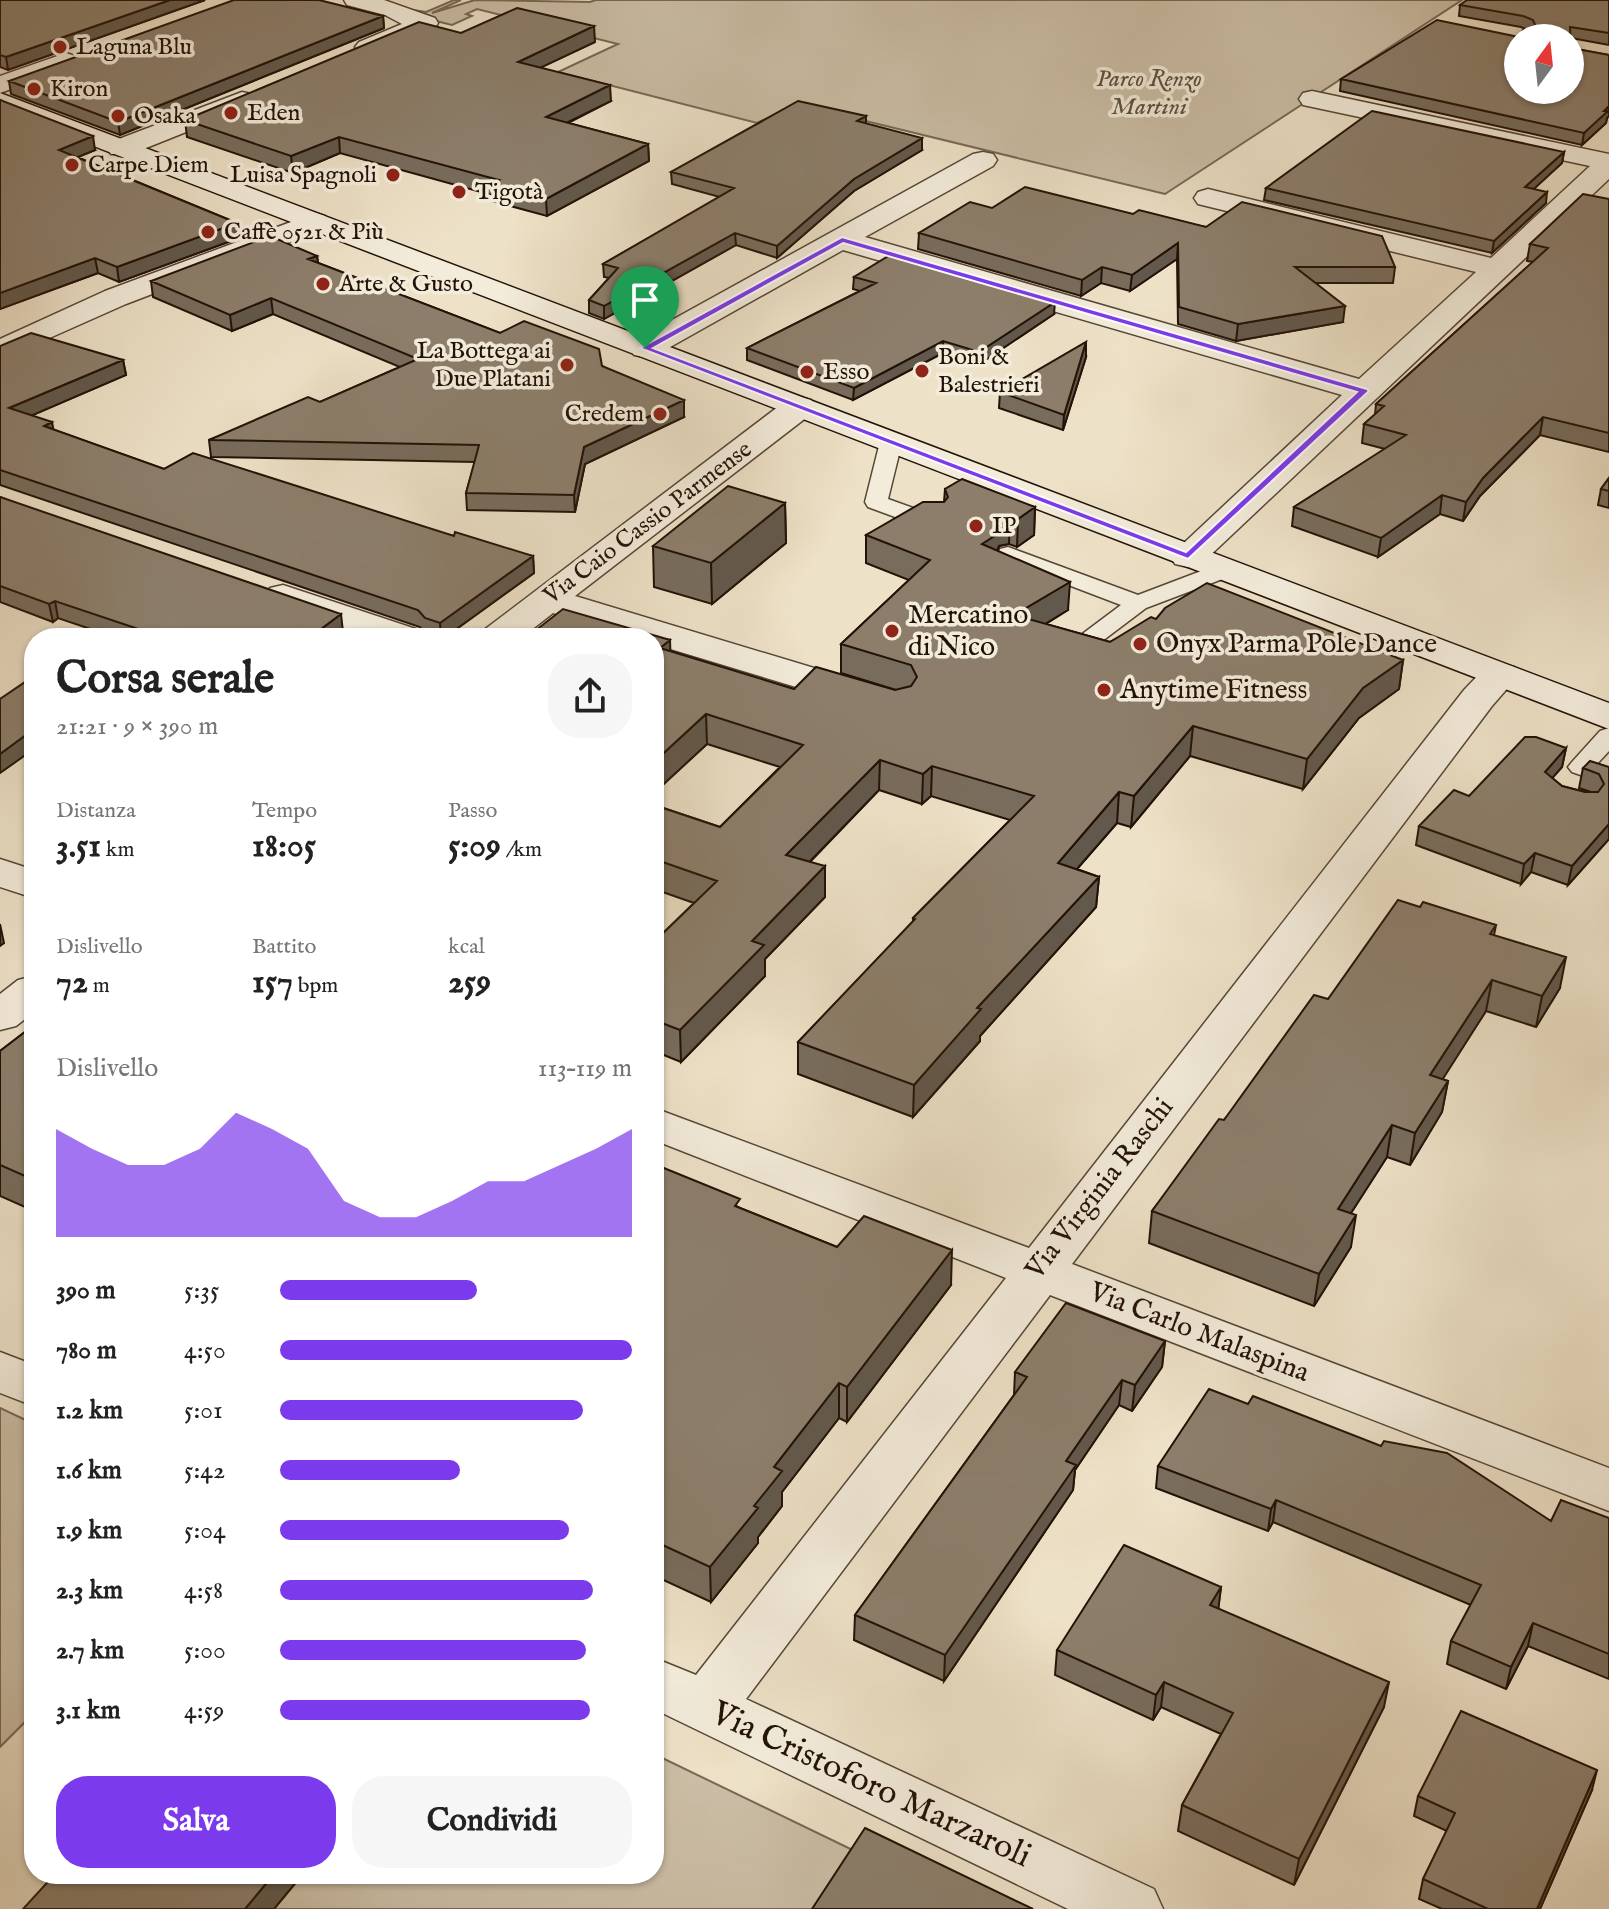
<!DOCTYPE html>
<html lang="it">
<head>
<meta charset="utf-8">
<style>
  :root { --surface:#fff; --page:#f6f6f6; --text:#222; --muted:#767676; --accent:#7c3aed }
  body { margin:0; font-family:"IM FELL English",serif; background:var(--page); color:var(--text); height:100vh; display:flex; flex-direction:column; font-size:30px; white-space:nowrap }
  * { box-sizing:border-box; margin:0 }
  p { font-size:26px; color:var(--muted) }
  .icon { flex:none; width:44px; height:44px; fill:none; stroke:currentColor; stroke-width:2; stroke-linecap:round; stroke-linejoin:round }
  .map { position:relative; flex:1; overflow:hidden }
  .sheet { position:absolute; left:24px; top:628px; width:640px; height:1256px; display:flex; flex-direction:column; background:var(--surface); border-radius:32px; box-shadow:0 2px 6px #0004 }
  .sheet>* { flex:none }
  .needle { width:52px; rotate:15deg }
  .tools { position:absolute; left:1504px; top:24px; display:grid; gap:16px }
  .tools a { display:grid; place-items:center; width:80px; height:80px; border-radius:50%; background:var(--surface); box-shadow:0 2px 6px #0004; font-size:40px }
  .pin { position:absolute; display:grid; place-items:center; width:68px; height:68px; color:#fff; margin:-82px -34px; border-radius:50% 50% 50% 0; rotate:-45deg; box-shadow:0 0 8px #0007 }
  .pin .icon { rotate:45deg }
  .round { display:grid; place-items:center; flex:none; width:84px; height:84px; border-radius:32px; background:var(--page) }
  .summary { display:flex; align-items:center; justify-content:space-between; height:136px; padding:0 32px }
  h1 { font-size:44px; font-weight:700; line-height:60px }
  .stats { display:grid; grid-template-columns:repeat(3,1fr); gap:12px; height:136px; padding:8px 32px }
  .stats div { display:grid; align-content:center }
  .stats b { font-size:34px; font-weight:700 }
  .stats small { font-size:22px; font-weight:400 }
  .stats p { font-size:22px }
  .chart { height:224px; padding:16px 32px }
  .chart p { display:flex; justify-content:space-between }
  .chart svg { width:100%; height:144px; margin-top:8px; fill:var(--accent); opacity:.7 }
  .action { display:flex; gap:16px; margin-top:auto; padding:16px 32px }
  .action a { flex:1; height:92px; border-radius:32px; background:var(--accent); color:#fff; font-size:32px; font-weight:700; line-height:92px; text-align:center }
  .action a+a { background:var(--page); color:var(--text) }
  ul { padding:0 32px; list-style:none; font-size:26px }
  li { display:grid; grid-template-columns:128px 96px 1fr; align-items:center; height:60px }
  li i { height:20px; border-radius:10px; background:var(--accent) }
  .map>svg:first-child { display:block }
</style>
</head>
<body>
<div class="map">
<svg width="1609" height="1909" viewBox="0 0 1609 1909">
  <rect width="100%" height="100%" fill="#ede1c7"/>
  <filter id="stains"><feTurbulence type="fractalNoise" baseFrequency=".0025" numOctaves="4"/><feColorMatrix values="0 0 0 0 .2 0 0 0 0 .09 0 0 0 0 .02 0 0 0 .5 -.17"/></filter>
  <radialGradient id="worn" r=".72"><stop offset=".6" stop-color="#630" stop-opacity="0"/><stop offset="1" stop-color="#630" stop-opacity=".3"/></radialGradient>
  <!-- green -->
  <path fill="#cbbea6" stroke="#776856" stroke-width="2" d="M454 0H461L432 13 475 0 590 2 596 0H1462L1165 194 796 104 757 123 558 72 618 44 477 9 466 14 472 16 452 25 416 16 407 9 426 12Z
    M0 1408 34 1424V1713L0 1747Z
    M654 1754 865 1856 830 1909H274L303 1874H654Z"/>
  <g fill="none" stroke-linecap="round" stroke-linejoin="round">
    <defs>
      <path id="lane" d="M891 436 902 442 888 499 941 518 944 523 941 528H925L868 507 865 502 880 442Z
        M1008 547 1138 595 1217 565H1233L1236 570 1233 575 1146 608 1089 651H1073L1069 646 1073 641 1121 605 1000 559 997 554 1000 549Z
        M1609 728V751L1597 764 1609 768V785L1572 772 1568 767 1572 762 1600 731Z"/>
      <path id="street" d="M344 0H384L435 18 438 23 435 28 368 55 359 52 355 47 359 42 402 24 385 15 347 5Z
        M66 53 75 56 79 61 75 66 0 93V76Z
        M1312 91 1609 154V179L1201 564 1188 567 1175 564 1170 556 1342 395 843 250 656 355 645 357 634 355 629 348 634 341 973 154 983 152 993 154 997 160 993 166 865 237 1359 379 1476 272 1198 204 1194 198 1198 192 1208 189 1491 258 1590 166 1303 105 1299 99 1303 93Z
        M242 92 251 94 255 100 251 106 131 154H111L107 148 111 142Z
        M315 213 325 216 329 222 325 228 126 304 0 360V339L105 291Z
        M799 397 811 400 815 407 811 414 575 596 877 687 882 695 877 703 863 707 849 703 654 644V638H635L553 613 521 638H478L484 630 787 400Z
        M283 585 419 630 425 638H370L270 604 265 596 270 588Z
        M1500 664 1514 667 1519 675 1492 706 1072 1264 1609 1468V1511L1050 1295 746 1699 1154 1889 1163 1909H1068L654 1709V1658L696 1675 1006 1278 654 1140V1108L1029 1248 1464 690 1486 667Z
        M0 859 34 870V898L0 887Z
        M34 976V1012L16 1026 0 1030V994L18 980Z
        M0 1352 34 1365V1406L0 1393Z"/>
      <path id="secondary" d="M0 93 1609 703V729L0 110Z"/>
    </defs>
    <!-- lane casing -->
    <use href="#lane" stroke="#564637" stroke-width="3"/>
    <!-- street casing -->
    <use href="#street" stroke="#564637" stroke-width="3"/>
    <!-- secondary casing -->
    <use href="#secondary" stroke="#231207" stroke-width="3"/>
    <!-- lane -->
    <use href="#lane" fill="#f3ecdb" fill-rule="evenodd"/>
    <!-- street -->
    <use href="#street" fill="#f3ecdb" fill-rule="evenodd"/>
    <!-- secondary -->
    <use href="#secondary" fill="#f3ecdb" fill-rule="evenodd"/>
  </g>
  <!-- wall -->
  <path fill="#786c5c" stroke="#231207" stroke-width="2" d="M0 0H205L8 70 0 67Z
    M1609 0V45L1571 38V48L1609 55V116L1607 118 1606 123 1582 145 1340 91 1341 79 1519 37 1528 30 1521 27 1459 16 1460 5Z
    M383 16 384 28 120 135 11 94 9 81Z
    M461 33 595 42 541 67 611 101 568 123 648 144 649 161 547 216 492 201V195L340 153 293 173 187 137 185 120Z
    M0 100 95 150 77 157 237 223 239 238 119 282 98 273 0 309Z
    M866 116V124L922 150 854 191 777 258 736 245 604 319 589 313V300L609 278 604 277 603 264 720 197 672 184 671 172Z
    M1564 152 1562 163 1533 189 1546 203 1492 253 1264 200 1266 188Z
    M1609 199V452L1540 435 1480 496 1463 521 1440 514 1378 557 1292 526 1294 507 1385 449 1362 443 1364 424 1375 415 1376 404 1533 262 1527 261 1530 244Z
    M992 208 1133 214 1206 227 1395 267 1393 283H1316L1343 322 1236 341 1178 324 1177 259 1130 291 1101 283 1081 296 918 249 919 233Z
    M317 256 318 263 500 333 602 366 684 417 585 464 575 512 467 510 466 493 475 462 211 457 209 440 320 402 400 367 273 314 232 331 153 297 151 281Z
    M854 277 1054 314 978 365 943 353 853 400 747 360V348L860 291 853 289Z
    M0 346 123 360 126 375 32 415 54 430 164 469 454 536 533 556 534 573 444 638H434L427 636 420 627 0 485Z
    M1086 357 1063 430 999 408 1000 392Z
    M1609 478V508L1598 505 1601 489Z
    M945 489 1035 507 1034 535 1017 547 1009 544 999 546 998 551 1068 610 1046 624 1110 642 1156 619 1403 660 1399 689 1359 718 1303 789 1190 756 1131 827 1117 823 1077 869 1099 877 1096 907 980 1036V1041L913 1117 798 1074V1042L913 922V918L1010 820 931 796 922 804 879 790 810 862 825 897 765 959V976L681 1062 654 1051V942L694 903 654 889V805L720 827 780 767 707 744 654 793V638L670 640V651L794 689 896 690 841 673V644L909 580 866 563V535L944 502Z
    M0 497 343 632 335 638H117L58 618 53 622 0 602Z
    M785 503 786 543 712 604 654 587 653 546Z
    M1566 748 1562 767 1552 778 1562 786 1585 792H1591L1579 788 1583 768 1609 767V839L1568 885 1531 872 1521 884 1416 845 1419 826 1469 796Z
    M34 791V814L31 813 27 796Z
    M1420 907 1496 925 1494 935 1560 988 1536 1027 1486 1011 1442 1079 1448 1081 1442 1112 1410 1165 1387 1157 1351 1213V1247L1314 1306 1149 1243 1152 1211 1224 1120 1328 999Z
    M34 1025V1211L0 1196V1051Z
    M654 1136 657 1166 740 1208 837 1247 951 1285 847 1422 839 1418 782 1492V1506L758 1537V1543L711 1602 655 1576 654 1578Z
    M1165 1341 1162 1367 1132 1411 1119 1405 1075 1470 1073 1490 944 1681 854 1640 855 1615 1014 1395 1015 1372Z
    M1248 1404 1551 1521 1609 1518V1679L1528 1646 1506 1689 1447 1664 1451 1641 1471 1605 1273 1522 1268 1531 1156 1488 1158 1466Z
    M1221 1587 1218 1609 1384 1707 1294 1885 1178 1831 1182 1805 1221 1734 1161 1707 1153 1720 1055 1675 1057 1650Z
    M1592 1790 1540 1909H1442L1419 1899 1423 1879 1447 1831 1414 1816 1418 1796Z"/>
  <!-- shaded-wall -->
  <path fill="#62584b" stroke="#231207" stroke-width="2" d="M170 0H205L8 70 6 57Z
    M383 16 384 28 120 135 118 122Z
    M594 26 595 42 519 78 518 62Z
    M610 85 611 101 546 133V117Z
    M1609 106V116L1607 118 1606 123 1582 145 1584 133Z
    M866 116V128L857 121Z
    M93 136 95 150 61 164 59 150Z
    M339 137 340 153 293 173 291 156Z
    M922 138V150L854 191 777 258V246L854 179Z
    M648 144 649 161 547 216 546 199Z
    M1564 152 1562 163 1523 199 1525 187Z
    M1547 192 1546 203 1492 253 1494 241Z
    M237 223 239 238 119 282 117 267Z
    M735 233 736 245 604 319V306Z
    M1178 243 1177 259 1130 291 1132 275Z
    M317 256 319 271 308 259Z
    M95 258 98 273 0 309V293Z
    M1102 267 1101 283 1081 296 1082 280Z
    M271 298 273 314 232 331 230 315Z
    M1055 302 1054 314 978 365 979 352Z
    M1345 306 1343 322 1236 341 1238 324Z
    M943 341V353L853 400 854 388Z
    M1086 342V357L1063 430 1064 415Z
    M123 360 126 375 12 424 9 408Z
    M684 400V417L585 464 575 512 574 495 584 447Z
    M1543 417 1540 435 1480 496 1463 521 1466 502 1483 478Z
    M52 422 55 438 44 426Z
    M1442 495 1440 514 1378 557 1381 538Z
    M785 503 786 543 712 604 711 563Z
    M1035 507 1034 535 1017 547 1018 519Z
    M1010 516 1009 544 999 546 998 548V561L982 544 1001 518Z
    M533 556 534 573 444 638H441L440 623Z
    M1070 582 1068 610 1012 644 1014 615Z
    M55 601 58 618 53 622 49 604Z
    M341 614 343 632 335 638H309Z
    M670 640 671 669 660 648Z
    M1403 660 1399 689 1359 718 1303 789 1307 759 1363 688Z
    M706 714 707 744 654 793V762Z
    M1193 726 1190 756 1131 827 1134 796Z
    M34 729V749L0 773V754Z
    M1566 748 1562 767 1541 791 1545 772Z
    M880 760 879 790 787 885 786 855Z
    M932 766 931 796 922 804 923 774Z
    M1119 792 1117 823 1056 893 1058 863Z
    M1609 824V839L1568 885 1572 866Z
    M1535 853 1531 872 1521 884 1524 864Z
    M825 866V897L765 959V976L681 1062 680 1030 752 941Z
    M1099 877 1096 907 980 1036V1041L913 1117 914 1085 977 1008Z
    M0 924 4 943 0 946Z
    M1566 957 1560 988 1536 1027 1542 996Z
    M1492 980 1486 1011 1425 1107 1430 1075Z
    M1448 1081 1442 1112 1410 1165 1415 1133Z
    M1392 1125 1387 1157 1333 1241 1338 1209Z
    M656 1137 658 1171 654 1175V1139Z
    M1356 1215 1351 1247 1314 1306 1319 1274Z
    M952 1250 951 1285 847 1422V1387Z
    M1165 1341 1162 1367 1132 1411 1135 1385Z
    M1122 1380 1119 1405 1075 1470 1073 1490 944 1681 945 1655 1066 1461Z
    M839 1383V1418L782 1492V1506L758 1537V1543L711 1602 710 1567 774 1467Z
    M1276 1500 1273 1522 1268 1531 1271 1509Z
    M1221 1587 1218 1612 1210 1605Z
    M1533 1623 1528 1646 1506 1689 1511 1667Z
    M1164 1682 1161 1707 1153 1720 1156 1695Z
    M1389 1682 1384 1707 1294 1885 1299 1859Z
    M1597 1770 1592 1790 1540 1909H1537Z
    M274 1874H303L274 1909H245Z"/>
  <!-- building -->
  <path fill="#8c7e6b" stroke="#231207" stroke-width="2" fill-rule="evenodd" d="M0 0H170L6 57 0 55Z
    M234 0H319L383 16 118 122 9 81Z
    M1467 0H1609V33L1570 27 1571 48 1609 55V106L1604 111H1608L1584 133 1341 79 1437 20 1519 37 1523 30 1537 29 1533 20 1523 16 1460 5ZM1518 38H1570V90H1518Z
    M517 8 594 26 518 62 610 85 546 117 648 144 546 199 491 184 499 180 339 137 291 156 185 120 419 22 461 33Z
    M0 100 93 136 59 150 237 223 117 267 95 258 0 293Z
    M798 101 866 116 857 121 922 138 854 179 777 246 735 233 604 306 589 300 618 268 603 264 734 188 671 172Z
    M1372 111 1564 152 1525 187 1547 192 1494 241 1266 188Z
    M1025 187 1133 214 1139 210 1206 227 1242 202 1382 236 1395 267H1295L1345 306 1238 324 1179 307 1178 243 1132 275 1102 267 1082 280 919 233 970 202 992 208Z
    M1583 194 1609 199V433L1543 417 1483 478 1466 502 1442 495 1381 538 1294 507 1406 435 1364 424 1384 406 1376 404 1548 248 1530 244Z
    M270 236 317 256 308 259 500 333 524 321 599 349 602 366 684 400 584 447 574 495 466 493 479 445 209 440 308 397 320 402 418 359 271 298 230 315 151 281Z
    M890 255 1055 302 979 352 943 341 854 388 747 348 876 283 854 277Z
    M31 333 123 360 9 408 52 422 44 426 164 469 193 453 454 536 455 532 533 556 440 623 425 618 418 610 0 470V346Z
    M1086 342 1064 415 1000 392Z
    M1609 478V491L1601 489Z
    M962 479 1035 507 1018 519 1010 516 1001 518 996 524 999 533 982 544 1070 582 1014 615 1110 642 1151 617 1156 619 1165 608 1207 583 1403 660 1363 688 1307 759 1193 726 1134 796 1119 792 1058 863 1099 877 977 1008 981 1009 914 1085 798 1042 915 919 913 918 1034 796 932 766 923 774 880 760 786 855 825 866 752 941 764 945 680 1030 654 1020V942L717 881 654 859V805L720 827 803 745 706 714 654 762V638H526L563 609 670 640 660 648 794 689 816 667 895 690 911 686 917 677 911 665 841 644 930 560 866 535 923 502H944L948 497 945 489Z
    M728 486 785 503 711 563 653 546Z
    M0 497 341 614 309 638H183L173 635 168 638H165L55 601 49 604 0 586Z
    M34 676V729L0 754V699Z
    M1525 737H1536L1566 748 1545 772 1562 786 1585 792H1598L1604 784 1599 774 1583 768 1590 761 1609 767V824L1572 866 1535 853 1524 864 1419 826 1454 790 1469 796Z
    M34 791V798L27 796Z
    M1398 900 1420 907 1423 902 1496 925 1490 934 1566 957 1542 996 1492 980 1430 1075 1448 1081 1415 1133 1392 1125 1338 1209 1356 1215 1319 1274 1152 1211 1219 1119 1224 1120 1314 995 1328 999Z
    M34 1025V1180L0 1165V1051Z
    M654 1164 740 1199 735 1206 837 1247 864 1216 952 1250 847 1387 839 1383 774 1467 782 1471 754 1506 758 1508 710 1567 654 1541Z
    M1066 1303 1165 1341 1135 1385 1122 1380 1066 1461 1076 1465 945 1655 855 1615 1027 1377 1015 1372Z
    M1209 1389 1248 1404 1253 1396 1381 1446 1384 1441 1447 1453 1551 1521 1561 1500 1609 1518V1654L1533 1623 1511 1667 1451 1641 1481 1585 1276 1500 1271 1509 1158 1466Z
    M1124 1545 1221 1587 1210 1605 1389 1682 1299 1859 1182 1805 1233 1713 1164 1682 1156 1695 1057 1650Z
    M1461 1711 1597 1770 1537 1909H1488L1423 1879 1455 1813 1418 1796Z
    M865 1828 1033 1909H812Z
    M55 1874H274L245 1909H23Z"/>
  <!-- route -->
  <path fill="#7c3aed" stroke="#fff" stroke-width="2" fill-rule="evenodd" d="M842 237 1367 389 1369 391 1188 559 640 348ZM843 243 1357 392 1186 552 653 348Z"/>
  <!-- markers -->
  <g fill="#8f2418" stroke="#f3ecdb" stroke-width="3">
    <circle cx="60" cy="47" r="8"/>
    <circle cx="34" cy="89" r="8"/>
    <circle cx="231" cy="113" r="8"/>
    <circle cx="118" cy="116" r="8"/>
    <circle cx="72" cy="165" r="8"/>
    <circle cx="393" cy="175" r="8"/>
    <circle cx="459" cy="192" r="8"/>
    <circle cx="208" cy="232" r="8"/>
    <circle cx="323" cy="284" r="8"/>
    <circle cx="567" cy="365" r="8"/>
    <circle cx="922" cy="371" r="8"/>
    <circle cx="807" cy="372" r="8"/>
    <circle cx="660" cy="414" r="8"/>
    <circle cx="976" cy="526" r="8"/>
    <circle cx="892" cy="631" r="8"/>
    <circle cx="1140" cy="644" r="8"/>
    <circle cx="1104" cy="690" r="8"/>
  </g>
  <g text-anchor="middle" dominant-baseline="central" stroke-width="7" stroke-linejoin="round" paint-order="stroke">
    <!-- far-poi labels -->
    <g font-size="24" fill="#231207" stroke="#f3ecdb" text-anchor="start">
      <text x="76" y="47">Laguna Blu</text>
      <text x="50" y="89">Kiron</text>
      <text x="247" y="113">Eden</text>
      <text x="134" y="116">Osaka</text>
      <text x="88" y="165">Carpe Diem</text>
      <text x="377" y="175" text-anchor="end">Luisa Spagnoli</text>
      <text x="475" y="192">Tigotà</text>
      <text x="224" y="232">Caffè 0521 &amp; Più</text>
      <text x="339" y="284">Arte &amp; Gusto</text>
      <text x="551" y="351" text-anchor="end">La Bottega ai<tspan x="551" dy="28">Due Platani</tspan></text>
      <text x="938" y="357">Boni &amp;<tspan x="938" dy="28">Balestrieri</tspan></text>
      <text x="823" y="372">Esso</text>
      <text x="644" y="414" text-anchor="end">Credem</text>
      <text x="992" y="526">IP</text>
    </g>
    <!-- far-park labels -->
    <g font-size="24" font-style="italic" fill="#5e4e3f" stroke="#f3ecdb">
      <text x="1149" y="79">Parco Renzo<tspan x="1149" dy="28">Martini</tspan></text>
    </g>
    <!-- far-street labels -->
    <g font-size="24" fill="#231207" stroke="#f3ecdb">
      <text transform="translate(648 523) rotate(-37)">Via Caio Cassio Parmense</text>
    </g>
    <!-- poi labels -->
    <g font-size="28" fill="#231207" stroke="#f3ecdb" text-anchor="start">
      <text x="908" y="615">Mercatino<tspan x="908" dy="32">di Nico</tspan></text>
      <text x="1156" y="644">Onyx Parma Pole Dance</text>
      <text x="1120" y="690">Anytime Fitness</text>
    </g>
    <!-- street labels -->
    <g font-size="28" fill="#231207" stroke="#f3ecdb">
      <text transform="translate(1100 1189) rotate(-52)">Via Virginia Raschi</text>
      <text transform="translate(1199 1333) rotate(21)">Via Carlo Malaspina</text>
    </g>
    <!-- near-street labels -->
    <g font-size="34" fill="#231207" stroke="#f3ecdb">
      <text transform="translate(871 1785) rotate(25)">Via Cristoforo Marzaroli</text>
    </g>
  </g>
  <rect width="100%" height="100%" filter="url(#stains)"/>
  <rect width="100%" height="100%" fill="url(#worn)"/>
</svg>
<div class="tools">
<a><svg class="needle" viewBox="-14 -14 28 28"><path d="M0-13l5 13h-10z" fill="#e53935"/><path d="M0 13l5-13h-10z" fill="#767676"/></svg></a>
</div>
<div class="pin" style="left:645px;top:348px;background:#1e9e55"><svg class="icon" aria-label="arrive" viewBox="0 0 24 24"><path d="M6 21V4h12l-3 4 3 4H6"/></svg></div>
<section class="sheet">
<div class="summary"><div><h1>Corsa serale</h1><p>21:21 · 9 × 390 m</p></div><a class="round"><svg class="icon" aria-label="share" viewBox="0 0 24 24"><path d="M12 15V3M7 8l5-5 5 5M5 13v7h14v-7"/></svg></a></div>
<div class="stats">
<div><p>Distanza</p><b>3.51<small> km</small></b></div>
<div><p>Tempo</p><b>18:05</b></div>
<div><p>Passo</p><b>5:09<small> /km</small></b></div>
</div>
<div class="stats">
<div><p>Dislivello</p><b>72<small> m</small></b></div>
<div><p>Battito</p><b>157<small> bpm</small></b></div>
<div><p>kcal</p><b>259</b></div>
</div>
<div class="chart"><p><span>Dislivello</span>113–119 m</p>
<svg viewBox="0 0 160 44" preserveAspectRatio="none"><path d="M0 44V11L10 17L20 22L30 22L40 17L50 6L60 11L70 17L80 33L90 38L100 38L110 33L120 27L130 27L140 22L150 17L160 11V44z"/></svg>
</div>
<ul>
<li><b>390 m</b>5:35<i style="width:56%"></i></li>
<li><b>780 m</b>4:50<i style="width:100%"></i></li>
<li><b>1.2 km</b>5:01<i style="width:86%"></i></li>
<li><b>1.6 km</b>5:42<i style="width:51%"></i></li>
<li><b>1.9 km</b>5:04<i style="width:82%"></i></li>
<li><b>2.3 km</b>4:58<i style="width:89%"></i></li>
<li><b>2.7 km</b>5:00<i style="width:87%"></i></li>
<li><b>3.1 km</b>4:59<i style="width:88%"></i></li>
</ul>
<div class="action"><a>Salva</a><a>Condividi</a></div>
</section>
</div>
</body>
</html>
